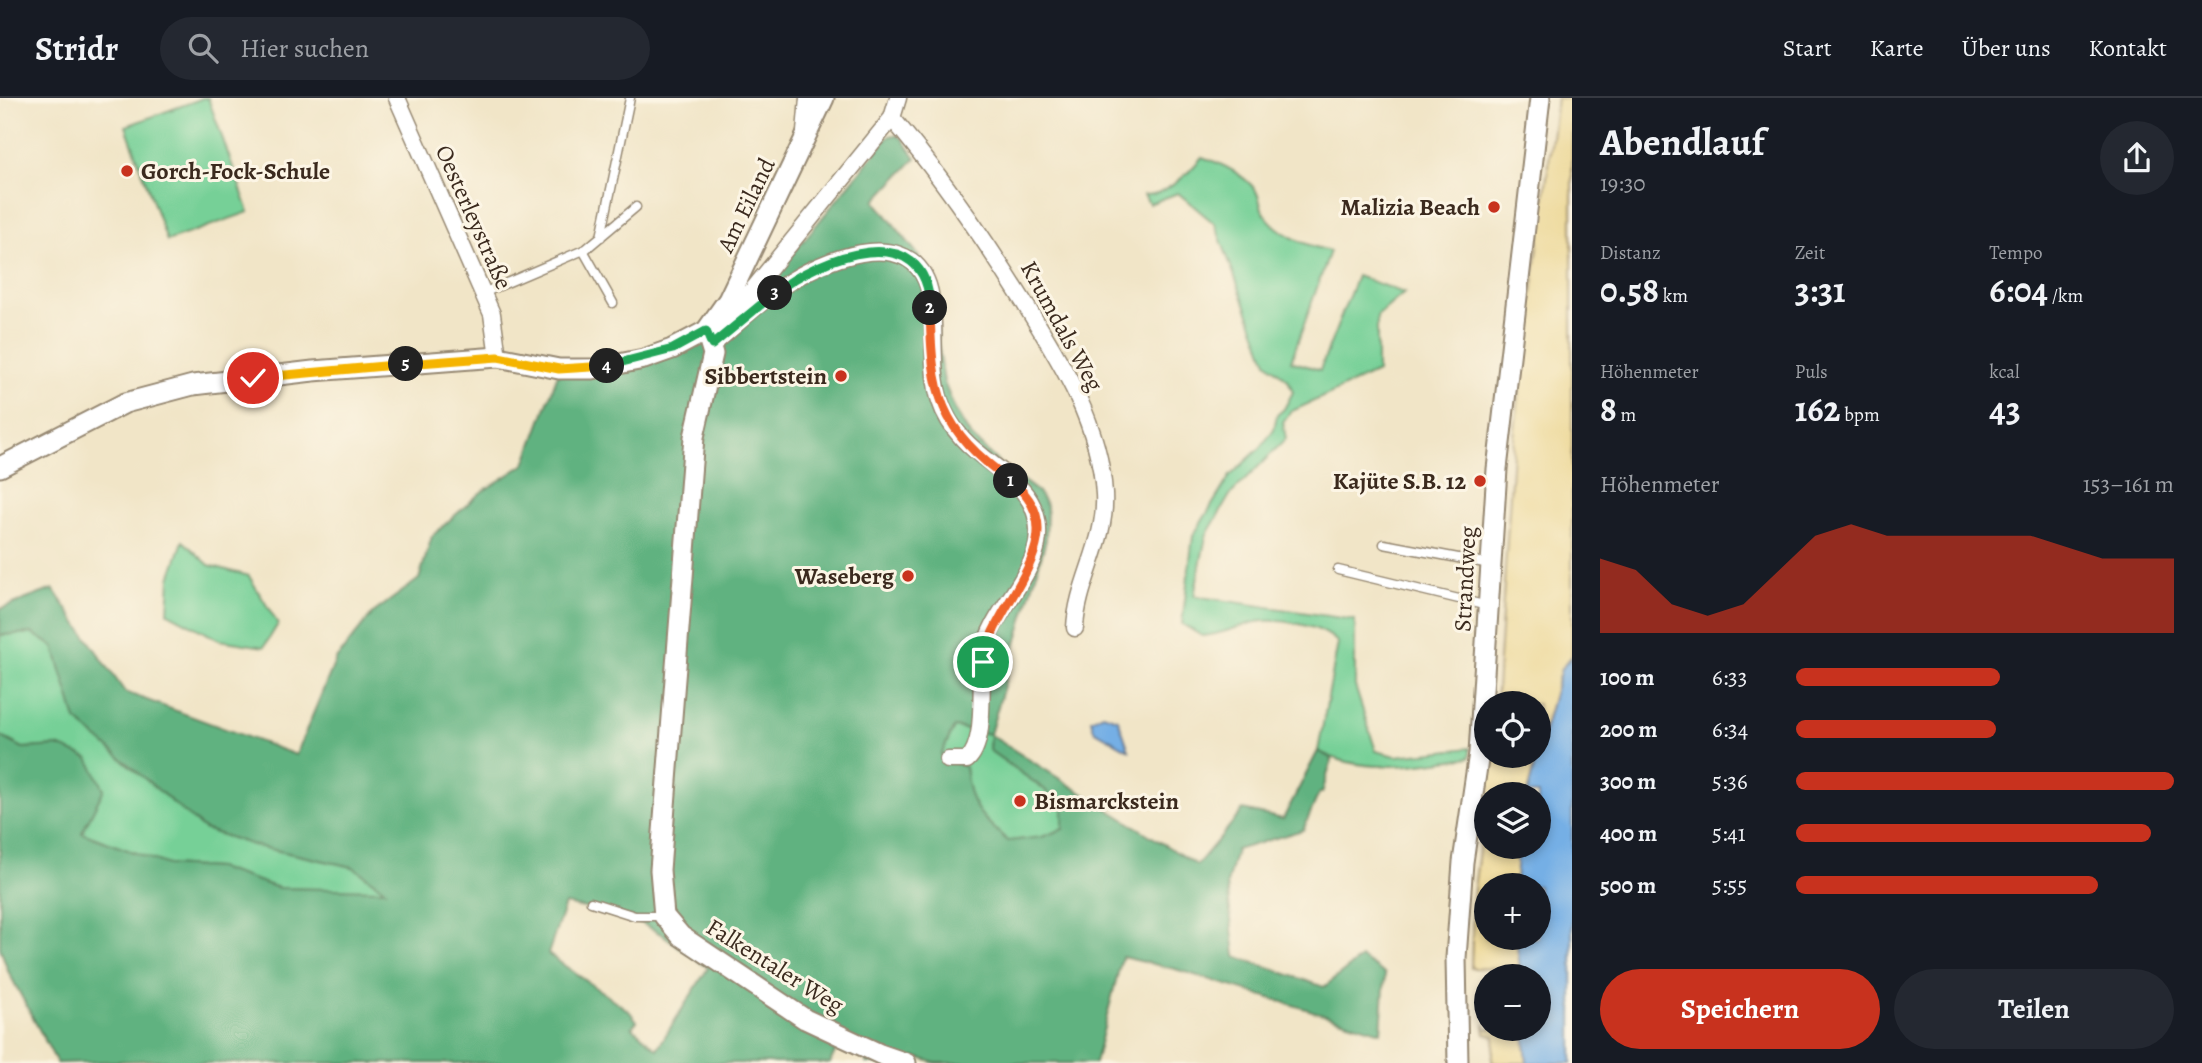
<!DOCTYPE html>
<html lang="de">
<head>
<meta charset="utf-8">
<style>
  :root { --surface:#171b24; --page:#242831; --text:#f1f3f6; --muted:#9ea1a6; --line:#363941; --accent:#c8321e }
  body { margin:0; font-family:Alegreya,serif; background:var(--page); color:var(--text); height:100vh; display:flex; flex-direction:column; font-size:26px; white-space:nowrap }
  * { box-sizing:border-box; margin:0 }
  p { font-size:23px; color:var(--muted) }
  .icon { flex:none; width:38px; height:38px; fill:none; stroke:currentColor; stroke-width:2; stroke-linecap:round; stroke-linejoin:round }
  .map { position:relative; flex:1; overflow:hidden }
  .drawer { display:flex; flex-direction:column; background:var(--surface); width:630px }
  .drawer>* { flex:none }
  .tools { position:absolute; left:1474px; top:593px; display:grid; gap:14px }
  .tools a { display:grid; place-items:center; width:77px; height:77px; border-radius:50%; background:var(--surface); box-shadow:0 4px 10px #0003; font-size:35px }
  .pin { position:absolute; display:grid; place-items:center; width:60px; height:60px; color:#fff; margin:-30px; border:4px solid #fff; border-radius:50%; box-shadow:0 2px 7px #0007 }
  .km { position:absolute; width:35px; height:35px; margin:-18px; border-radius:50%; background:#222; color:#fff; font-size:19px; line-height:35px; text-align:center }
  .round { display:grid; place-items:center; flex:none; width:74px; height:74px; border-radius:37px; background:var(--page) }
  .headline { display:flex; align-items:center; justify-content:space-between; height:119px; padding:0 28px }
  h1 { font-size:38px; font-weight:700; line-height:52px }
  .figures { display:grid; grid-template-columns:repeat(3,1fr); gap:10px; height:119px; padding:7px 28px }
  .figures div { display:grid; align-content:center }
  .figures b { font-size:35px; font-weight:700 }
  .figures small { font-size:19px; font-weight:400 }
  .figures p { font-size:19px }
  .chart { height:196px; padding:14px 28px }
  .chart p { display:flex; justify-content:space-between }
  .chart svg { width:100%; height:126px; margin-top:7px; fill:var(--accent); opacity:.7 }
  .button { display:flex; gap:14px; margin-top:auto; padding:14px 28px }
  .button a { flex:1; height:80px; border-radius:42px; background:var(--accent); color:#fff; font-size:28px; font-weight:700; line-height:80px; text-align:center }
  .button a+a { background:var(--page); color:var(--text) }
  ul { padding:0 28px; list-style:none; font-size:23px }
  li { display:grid; grid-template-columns:112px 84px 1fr; align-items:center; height:52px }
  li i { height:18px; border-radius:9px; background:var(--accent) }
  header { display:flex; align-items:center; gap:42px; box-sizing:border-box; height:98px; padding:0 35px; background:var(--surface); border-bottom:2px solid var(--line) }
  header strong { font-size:33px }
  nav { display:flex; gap:38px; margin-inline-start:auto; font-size:24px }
  .search { width:490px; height:63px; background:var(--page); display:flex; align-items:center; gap:18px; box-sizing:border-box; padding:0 24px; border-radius:38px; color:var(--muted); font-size:26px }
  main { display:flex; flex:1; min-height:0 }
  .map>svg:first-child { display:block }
</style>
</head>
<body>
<header>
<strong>Stridr</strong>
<div class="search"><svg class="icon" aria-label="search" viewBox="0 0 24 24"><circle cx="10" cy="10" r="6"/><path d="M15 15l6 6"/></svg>Hier suchen</div>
<nav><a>Start</a><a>Karte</a><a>Über uns</a><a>Kontakt</a></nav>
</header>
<main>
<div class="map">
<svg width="1572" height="965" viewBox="0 0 1572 965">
  <rect width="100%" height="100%" fill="#fcf5e5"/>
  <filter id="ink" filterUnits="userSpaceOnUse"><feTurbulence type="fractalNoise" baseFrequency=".0143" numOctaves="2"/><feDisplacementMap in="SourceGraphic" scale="14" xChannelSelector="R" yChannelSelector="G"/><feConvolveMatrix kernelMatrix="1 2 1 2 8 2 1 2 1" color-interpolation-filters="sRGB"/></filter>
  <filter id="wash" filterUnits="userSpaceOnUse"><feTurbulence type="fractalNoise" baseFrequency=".00686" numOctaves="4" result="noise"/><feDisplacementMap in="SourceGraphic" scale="28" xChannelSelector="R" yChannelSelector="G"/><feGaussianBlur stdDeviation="1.57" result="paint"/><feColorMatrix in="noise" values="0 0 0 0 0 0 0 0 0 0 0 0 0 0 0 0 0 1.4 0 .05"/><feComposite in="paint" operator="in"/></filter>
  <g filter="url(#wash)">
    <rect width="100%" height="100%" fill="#f1e5c7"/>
    <!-- green -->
    <path fill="#76d097" stroke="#587d5a" stroke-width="2" d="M203 0H208L249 114 167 143 126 28Z
      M1202 59C1220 65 1241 75 1254 90 1260 97 1259 107 1264 115 1277 136 1307 148 1330 153L1291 263 1320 272 1357 178 1404 195 1377 218V274L1290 314 1283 324 1286 341 1230 397 1206 438 1194 498 1355 522V588L1376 653 1396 658 1470 650V659C1421 666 1364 678 1318 653L1338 545C1323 527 1279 520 1256 524 1238 528 1221 537 1202 538L1182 526 1193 438 1230 378 1261 349 1274 331 1277 317 1284 311 1293 294 1288 282 1267 264 1215 126 1178 95 1149 106 1144 97C1166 98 1189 75 1202 59Z
      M183 443 209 467 249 478 278 526 264 549 219 542 168 515 170 480Z
      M32 535 54 549 62 572 120 659 204 731 256 748 353 769 387 793 279 790 218 770 168 767 81 735 104 691 58 648 23 650 0 638V537Z
      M954 629 990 636 989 652 1044 691 1063 711V731L1042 739 1008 744C979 716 969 710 965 669L941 657Z"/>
    <!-- forest -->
    <path fill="#60b280" stroke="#4e6e4f" stroke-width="2" fill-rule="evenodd" d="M896 37 902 40 916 60 875 103 916 154 937 188 938 244 944 284 955 312 970 337 998 364 1038 394 1047 408 1046 442 990 636 954 629 941 657 965 669C969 710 979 716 1008 743L1042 739 1063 731V711L1044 691 989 652 990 637 1197 767 1243 712 1283 721 1318 653 1332 661 1322 695H1319L1303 732 1236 752 1227 786 1235 858 1324 889 1361 860 1385 876 1381 934 1175 871 1122 859 1095 965H936L915 959 912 965H866V961L838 947 830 965H182L163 962 57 965 8 873 0 849V638L23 650 58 648 88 660 104 691 82 735 168 767 218 770 279 790 385 792 353 769 256 748 204 731 76 622 54 549 32 535 0 537V511L53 491 125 594 296 657 336 561 373 515 419 481 432 438 480 395 525 366 558 276 655 263 782 169 889 38ZM565 806 632 820 663 837 708 870 657 951 632 929 637 923 629 913 548 856Z"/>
    <!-- sand -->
    <path fill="#eeda9e" stroke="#94825e" stroke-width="2" d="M1557 0H1572V558L1561 571 1538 651V606H1496L1514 339Z
      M1491 658H1536L1527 696H1486Z
      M1486 700V749H1518L1516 787 1486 788V840H1516L1521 878H1505L1504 871 1471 870 1474 791Z
      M1484 926 1486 931H1524L1527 965H1492L1495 938 1485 936Z"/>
    <!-- water -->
    <path fill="#74afe5" stroke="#586c82" stroke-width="2" d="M1572 558V965H1527L1524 931H1538V878H1521L1516 840H1538V788L1516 787 1518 749H1538V696H1527L1561 571Z
      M1103 616 1118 621 1129 652 1094 632 1091 622Z"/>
  </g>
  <g filter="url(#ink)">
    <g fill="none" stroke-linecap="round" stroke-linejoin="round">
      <defs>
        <path id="service" d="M601 139 630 0
          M583 152 613 205
          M483 195 586 151 636 109
          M1384 446 1490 466
          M1338 472 1488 508
          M591 804 635 818H664"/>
        <path id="minor" d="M397 0 492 216 498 259
          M892 20C942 79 984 140 1025 206 1061 264 1100 325 1104 396 1107 443 1077 484 1075 530
          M805 34 808 0
          M712 230 746 200 892 20 898 0
          M712 247C736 227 760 203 786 186 822 162 903 129 926 182 939 211 928 267 940 303 958 358 1016 370 1033 409 1055 462 1001 499 986 545 976 577 990 642 967 662H948"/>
        <path id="tertiary" d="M706 233 713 256 694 339 660 772 664 818 681 838 805 921 880 956 906 965
          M0 369 125 305 193 287 313 273 498 259 559 271H593L644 261 672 251 706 233 728 202 824 0
          M1458 965 1456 860 1463 764 1479 655 1497 371 1540 0"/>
      </defs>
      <!-- service casing -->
      <use href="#service" stroke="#968872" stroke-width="11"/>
      <!-- minor casing -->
      <use href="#minor" stroke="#968872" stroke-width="19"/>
      <!-- tertiary casing -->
      <use href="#tertiary" stroke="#968872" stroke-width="23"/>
      <!-- service -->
      <use href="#service" stroke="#fff" stroke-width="8"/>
      <!-- minor -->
      <use href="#minor" stroke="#fff" stroke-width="16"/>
      <!-- tertiary -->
      <use href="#tertiary" stroke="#fff" stroke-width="19"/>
    </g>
  </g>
  <g fill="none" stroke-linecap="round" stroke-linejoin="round" filter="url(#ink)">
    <defs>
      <path id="split-1" d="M983 564C992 504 1082 438 1011 383"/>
      <path id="split-2" d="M930 210C932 296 938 331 1011 383"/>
      <path id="split-3" d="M775 195C818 159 928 117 930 210"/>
      <path id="split-4" d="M607 268 673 251 706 233 712 247 775 195"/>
      <path id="split-5" d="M406 266 498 259 559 271 607 268"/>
      <path id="split-6" d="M253 280 406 266"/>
    </defs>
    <!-- split-1 casing -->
    <use href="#split-1" stroke="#fff" stroke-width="14"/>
    <!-- split-2 casing -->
    <use href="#split-2" stroke="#fff" stroke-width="14"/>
    <!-- split-3 casing -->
    <use href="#split-3" stroke="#fff" stroke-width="14"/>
    <!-- split-4 casing -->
    <use href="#split-4" stroke="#fff" stroke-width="14"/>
    <!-- split-5 casing -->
    <use href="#split-5" stroke="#fff" stroke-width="14"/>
    <!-- split-6 casing -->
    <use href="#split-6" stroke="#fff" stroke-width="14"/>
    <!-- split-1 -->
    <use href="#split-1" stroke="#f0652b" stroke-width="9"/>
    <!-- split-2 -->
    <use href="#split-2" stroke="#f0652b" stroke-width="9"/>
    <!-- split-3 -->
    <use href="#split-3" stroke="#22a559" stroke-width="9"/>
    <!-- split-4 -->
    <use href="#split-4" stroke="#22a559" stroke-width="9"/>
    <!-- split-5 -->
    <use href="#split-5" stroke="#f5b400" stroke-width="9"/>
    <!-- split-6 -->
    <use href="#split-6" stroke="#f5b400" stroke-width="9"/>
  </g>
  <!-- markers -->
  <g fill="#c8321e" stroke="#fcf5e5" stroke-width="2.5">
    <circle cx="127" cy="73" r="7"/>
    <circle cx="1494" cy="109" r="7"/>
    <circle cx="841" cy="278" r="7"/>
    <circle cx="1480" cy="383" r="7"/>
    <circle cx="908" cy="478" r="7"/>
    <circle cx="1020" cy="703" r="7"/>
  </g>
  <g text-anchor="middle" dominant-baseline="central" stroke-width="6" stroke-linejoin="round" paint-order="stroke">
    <!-- poi labels -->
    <g font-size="24" font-weight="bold" fill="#3b2a1e" stroke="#fcf5e5" text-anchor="end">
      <text x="141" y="73" text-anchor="start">Gorch-Fock-Schule</text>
      <text x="1480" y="109">Malizia Beach</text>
      <text x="827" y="278">Sibbertstein</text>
      <text x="1466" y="383">Kajüte S.B. 12</text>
      <text x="894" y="478">Waseberg</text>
      <text x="1034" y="703" text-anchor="start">Bismarckstein</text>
    </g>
    <!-- street labels -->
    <g font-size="24" fill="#3b2a1e" stroke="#fcf5e5">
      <text transform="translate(746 107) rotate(-64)">Am Eiland</text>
      <text transform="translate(474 119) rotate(66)">Oesterleystraße</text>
      <text transform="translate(1062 228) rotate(61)">Krumdals Weg</text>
      <text transform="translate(1465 481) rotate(-87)">Strandweg</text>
      <text transform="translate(775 868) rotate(32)">Falkentaler Weg</text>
    </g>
  </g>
</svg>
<div class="tools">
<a><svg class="icon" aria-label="locate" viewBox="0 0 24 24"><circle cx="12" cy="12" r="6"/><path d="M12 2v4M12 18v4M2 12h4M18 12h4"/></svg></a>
<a><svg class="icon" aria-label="layers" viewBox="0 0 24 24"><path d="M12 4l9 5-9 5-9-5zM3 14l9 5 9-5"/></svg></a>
<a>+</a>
<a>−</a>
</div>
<div class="pin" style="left:983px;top:564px;background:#1e9e55"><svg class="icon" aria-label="arrive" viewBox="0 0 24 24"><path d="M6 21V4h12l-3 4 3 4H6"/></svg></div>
<div class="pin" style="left:253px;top:280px;background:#d93025"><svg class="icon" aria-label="check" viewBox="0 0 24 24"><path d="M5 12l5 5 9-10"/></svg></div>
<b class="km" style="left:1011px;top:383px">1</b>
<b class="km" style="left:930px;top:210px">2</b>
<b class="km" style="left:775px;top:195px">3</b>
<b class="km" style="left:607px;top:268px">4</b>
<b class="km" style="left:406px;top:266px">5</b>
</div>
<section class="drawer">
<div class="headline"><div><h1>Abendlauf</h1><p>19:30</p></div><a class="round"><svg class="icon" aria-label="share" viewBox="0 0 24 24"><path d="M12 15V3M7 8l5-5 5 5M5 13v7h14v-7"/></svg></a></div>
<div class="figures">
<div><p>Distanz</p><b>0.58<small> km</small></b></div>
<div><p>Zeit</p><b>3:31</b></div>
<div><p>Tempo</p><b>6:04<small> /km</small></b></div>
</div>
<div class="figures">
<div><p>Höhenmeter</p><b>8<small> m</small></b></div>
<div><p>Puls</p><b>162<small> bpm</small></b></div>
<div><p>kcal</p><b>43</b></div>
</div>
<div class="chart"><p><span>Höhenmeter</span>153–161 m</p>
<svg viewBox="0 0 160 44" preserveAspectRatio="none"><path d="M0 44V18L10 22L20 34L30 38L40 34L50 22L60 10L70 6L80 10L90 10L100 10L110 10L120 10L130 14L140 18L150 18L160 18V44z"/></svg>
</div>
<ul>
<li><b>100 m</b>6:33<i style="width:54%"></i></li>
<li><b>200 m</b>6:34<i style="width:53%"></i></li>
<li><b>300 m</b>5:36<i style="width:100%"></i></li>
<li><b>400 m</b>5:41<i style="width:94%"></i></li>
<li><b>500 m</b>5:55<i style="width:80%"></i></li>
</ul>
<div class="button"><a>Speichern</a><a>Teilen</a></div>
</section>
</main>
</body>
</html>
